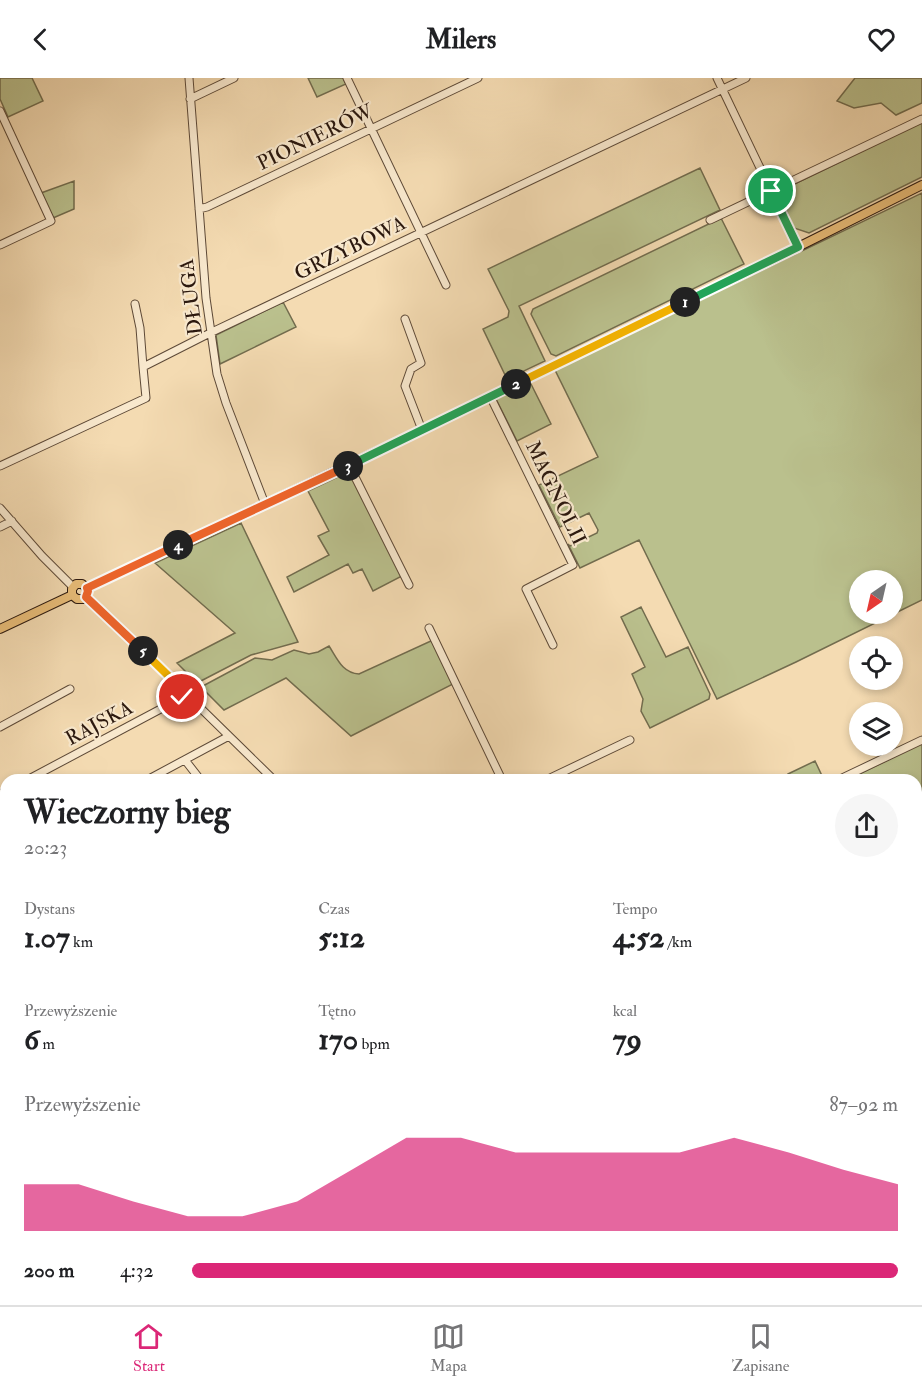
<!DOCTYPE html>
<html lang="pl">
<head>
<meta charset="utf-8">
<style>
  :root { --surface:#fff; --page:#f6f6f6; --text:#202124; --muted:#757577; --line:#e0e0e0; --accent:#db2777 }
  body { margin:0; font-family:"IM FELL Double Pica",serif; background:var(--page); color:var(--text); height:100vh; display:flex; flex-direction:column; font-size:22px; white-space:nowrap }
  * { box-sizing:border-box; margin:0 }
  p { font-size:20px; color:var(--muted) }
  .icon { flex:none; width:33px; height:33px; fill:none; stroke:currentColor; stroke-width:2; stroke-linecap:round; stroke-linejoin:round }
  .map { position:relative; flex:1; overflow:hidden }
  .side { position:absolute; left:0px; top:696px; width:922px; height:531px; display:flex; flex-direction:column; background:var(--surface); border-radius:18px 18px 0 0; box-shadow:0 3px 9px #0003 }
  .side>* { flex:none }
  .needle { width:39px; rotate:214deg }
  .tools { position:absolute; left:849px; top:492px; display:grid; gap:12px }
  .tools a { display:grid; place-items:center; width:54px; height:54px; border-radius:50%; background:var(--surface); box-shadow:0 3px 9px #0003; font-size:30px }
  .pin { position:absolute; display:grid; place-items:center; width:51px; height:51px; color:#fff; margin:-26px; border:3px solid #fff; border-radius:50%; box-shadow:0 2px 6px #0007 }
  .km { position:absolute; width:30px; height:30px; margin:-15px; border-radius:50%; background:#222; color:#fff; font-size:16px; line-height:30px; text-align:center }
  .round { display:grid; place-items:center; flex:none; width:63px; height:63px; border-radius:32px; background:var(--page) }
  .head { display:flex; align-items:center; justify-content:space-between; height:102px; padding:0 24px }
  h1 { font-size:33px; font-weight:800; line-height:45px }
  .stats { display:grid; grid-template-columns:repeat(3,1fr); gap:9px; height:102px; padding:6px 24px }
  .stats div { display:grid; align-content:center }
  .stats b { font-size:30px; font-weight:800 }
  .stats small { font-size:16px; font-weight:400 }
  .stats p { font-size:16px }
  .chart { height:168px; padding:12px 24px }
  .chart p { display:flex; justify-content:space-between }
  .chart svg { width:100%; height:108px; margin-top:6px; fill:var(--accent); opacity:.7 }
  ul { padding:0 24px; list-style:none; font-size:20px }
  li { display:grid; grid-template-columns:96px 72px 1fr; align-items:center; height:45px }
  li i { height:15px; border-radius:8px; background:var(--accent) }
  header { display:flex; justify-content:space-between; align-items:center; height:78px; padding:0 24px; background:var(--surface); font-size:27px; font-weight:800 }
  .dock { display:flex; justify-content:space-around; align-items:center; height:84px; border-top:2px solid var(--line); background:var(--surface); font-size:16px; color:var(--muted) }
  .dock a { display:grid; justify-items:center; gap:3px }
  .dock .selected { color:var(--accent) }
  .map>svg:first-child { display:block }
</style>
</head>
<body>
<header><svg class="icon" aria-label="back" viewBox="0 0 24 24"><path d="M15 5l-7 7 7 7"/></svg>Milers<svg class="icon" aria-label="heart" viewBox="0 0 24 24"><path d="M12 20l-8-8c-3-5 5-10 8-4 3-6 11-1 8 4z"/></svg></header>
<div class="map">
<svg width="922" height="1227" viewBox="0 0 922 1227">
  <rect width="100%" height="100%" fill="#f4dbb2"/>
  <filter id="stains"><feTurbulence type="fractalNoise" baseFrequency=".00333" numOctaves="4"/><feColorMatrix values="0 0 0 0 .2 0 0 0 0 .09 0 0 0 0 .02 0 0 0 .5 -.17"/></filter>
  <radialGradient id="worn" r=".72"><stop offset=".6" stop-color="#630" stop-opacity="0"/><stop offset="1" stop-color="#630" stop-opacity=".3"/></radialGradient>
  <!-- green -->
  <path fill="#bac08d" stroke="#726c4e" stroke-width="1.5" fill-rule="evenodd" d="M0 0H32L43 23 8 39 0 21Z
    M308 0H343L346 6 317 19Z
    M855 0H922V25L896 37 881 25 854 30 837 23Z
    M922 44V99L809 155 794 150 778 114Z
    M700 90 720 132 519 228 545 283 507 301 483 251 508 239 509 233 488 191Z
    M74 103V131L53 140 41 115Z
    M922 115V522L796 584 717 621 639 462 580 490 568 466 570 468 597 455 598 452 589 435 560 449 539 407 598 379 555 292ZM860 502H892V536H860Z
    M721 140 744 186 556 278 551 276 531 236 533 231Z
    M283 224 296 249 220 286 216 257Z
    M530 304 551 346 517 363 496 321Z
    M346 395 354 401 402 498 373 513 362 491 353 495 348 486 294 514 287 499 329 477 318 458 329 453 308 413Z
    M241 445 298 564 251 577 197 605 177 585 235 555 155 485Z
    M641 529 666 579 688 569 710 616 709 621 650 650 641 633 643 621 632 596 645 589 621 539Z
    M433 562 453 606 351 658 286 600 224 632 201 609 255 580 272 582 294 572 309 576 318 574 329 568C337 580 342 595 359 596Z
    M922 665V877L917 879 916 702H860L857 697Z
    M815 683 824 702H790L788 696Z
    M922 883V1013L917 1015 916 886Z
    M917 1080 922 1090V1111L917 1115Z
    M922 1129V1227H890L885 1221H916L917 1133Z
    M342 1221H371L360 1227H342Z
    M794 1221H813L815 1223 811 1227H787Z"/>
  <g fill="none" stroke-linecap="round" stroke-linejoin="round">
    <defs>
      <path id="minor" d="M189 0 206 220 217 296 226 325 265 426
        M347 0 446 207
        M717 0 798 169
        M190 21 234 0
        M0 33 51 143 0 167
        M199 131 207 129 478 0
        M710 142 922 41
        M135 226 140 250 143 289
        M405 241 421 285 411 291 405 308 422 352
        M490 318 573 487 526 511 553 567
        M349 387 409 507
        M0 388 146 320 143 289 212 254 746 0
        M0 430 42 478 73 509
        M0 449 12 443
        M86 518 274 702
        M429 550 502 702
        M0 649 70 611
        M185 682 199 700 200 702
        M27 702 187 617
        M147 702 229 658
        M546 702 630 662
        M838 702 922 662
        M0 716 6 713
        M0 780 6 777
        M0 811 6 808
        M0 868 6 865
        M916 882 922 879
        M0 932 6 929
        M0 1049 6 1047
        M0 1054 6 1067
        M916 1123 922 1118
        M0 1135 6 1148
        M40 1221 43 1227
        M76 1221 79 1227
        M140 1221 143 1227
        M211 1221 214 1227
        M269 1221 270 1227
        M465 1221 466 1227
        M540 1221 541 1227
        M750 1221 755 1227
        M11 1227 23 1221
        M336 1227V1221
        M400 1227 401 1221
        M781 1227 789 1221"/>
      <path id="major" d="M87 510 422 352 798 169 922 107
        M72 517 77 521H84L88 516 87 510
        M72 517V511L76 506H82L87 510
        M0 551 72 517"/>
      <path id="highway" d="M0 1082 6 1094
        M0 1109 6 1122
        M52 1221 55 1227
        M65 1221 68 1227"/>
    </defs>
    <!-- minor casing -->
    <use href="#minor" stroke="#5d4937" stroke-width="9"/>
    <!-- major casing -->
    <use href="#major" stroke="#2b180e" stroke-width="10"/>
    <!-- highway casing -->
    <use href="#highway" stroke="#2b180e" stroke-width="13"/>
    <!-- minor -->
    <use href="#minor" stroke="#f8e8cd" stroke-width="7"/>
    <!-- major -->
    <use href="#major" stroke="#eabe79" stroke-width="8"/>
    <!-- highway -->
    <use href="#highway" stroke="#eabe79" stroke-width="10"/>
  </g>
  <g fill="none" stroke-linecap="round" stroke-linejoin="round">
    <defs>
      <path id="split-1" d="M685 224 798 169 771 113"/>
      <path id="split-2" d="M516 306 685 224"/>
      <path id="split-3" d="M348 388 516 306"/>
      <path id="split-4" d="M178 467 348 388"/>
      <path id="split-5" d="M143 573 86 519 88 513 87 510 178 467"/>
      <path id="split-6" d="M143 573 187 616 182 619"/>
    </defs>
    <!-- split-1 casing -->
    <use href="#split-1" stroke="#fff" stroke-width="12"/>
    <!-- split-2 casing -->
    <use href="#split-2" stroke="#fff" stroke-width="12"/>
    <!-- split-3 casing -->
    <use href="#split-3" stroke="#fff" stroke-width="12"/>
    <!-- split-4 casing -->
    <use href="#split-4" stroke="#fff" stroke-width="12"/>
    <!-- split-5 casing -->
    <use href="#split-5" stroke="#fff" stroke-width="12"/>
    <!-- split-6 casing -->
    <use href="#split-6" stroke="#fff" stroke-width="12"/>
    <!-- split-1 -->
    <use href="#split-1" stroke="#22a559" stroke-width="8"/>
    <!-- split-2 -->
    <use href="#split-2" stroke="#f5b400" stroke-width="8"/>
    <!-- split-3 -->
    <use href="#split-3" stroke="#22a559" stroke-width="8"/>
    <!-- split-4 -->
    <use href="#split-4" stroke="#f0652b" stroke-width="8"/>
    <!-- split-5 -->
    <use href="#split-5" stroke="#f0652b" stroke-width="8"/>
    <!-- split-6 -->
    <use href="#split-6" stroke="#f5b400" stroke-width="8"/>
  </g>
  <g text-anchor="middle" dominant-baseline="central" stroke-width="4.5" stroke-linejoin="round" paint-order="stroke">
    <!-- street labels -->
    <g font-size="20" fill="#2b180e" stroke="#f8e8cd">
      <text transform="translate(315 59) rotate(-26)">PIONIERÓW</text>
      <text transform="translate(350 170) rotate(-26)">GRZYBOWA</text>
      <text transform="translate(191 219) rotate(-97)">DŁUGA</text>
      <text transform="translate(556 415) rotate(64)">MAGNOLII</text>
      <text transform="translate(99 645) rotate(-28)">RAJSKA</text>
    </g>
  </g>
  <rect width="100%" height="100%" filter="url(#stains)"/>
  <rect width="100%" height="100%" fill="url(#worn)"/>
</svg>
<div class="tools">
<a><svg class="needle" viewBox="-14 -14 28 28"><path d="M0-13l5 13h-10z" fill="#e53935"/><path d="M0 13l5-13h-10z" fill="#757577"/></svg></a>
<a><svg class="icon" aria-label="locate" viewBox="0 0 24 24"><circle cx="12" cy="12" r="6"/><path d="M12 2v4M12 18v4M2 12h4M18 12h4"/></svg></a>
<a><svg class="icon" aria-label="layers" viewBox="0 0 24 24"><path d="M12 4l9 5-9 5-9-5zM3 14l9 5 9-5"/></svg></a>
</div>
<div class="pin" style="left:771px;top:113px;background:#1e9e55"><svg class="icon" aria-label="arrive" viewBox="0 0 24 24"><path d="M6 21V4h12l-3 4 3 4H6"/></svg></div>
<div class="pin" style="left:182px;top:619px;background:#d93025"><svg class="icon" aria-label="check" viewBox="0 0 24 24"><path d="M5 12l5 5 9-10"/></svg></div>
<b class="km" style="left:685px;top:224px">1</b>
<b class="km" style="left:516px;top:306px">2</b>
<b class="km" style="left:348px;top:388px">3</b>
<b class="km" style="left:178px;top:467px">4</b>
<b class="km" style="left:143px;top:573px">5</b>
<section class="side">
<div class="head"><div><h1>Wieczorny bieg</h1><p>20:23</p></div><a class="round"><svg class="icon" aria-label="share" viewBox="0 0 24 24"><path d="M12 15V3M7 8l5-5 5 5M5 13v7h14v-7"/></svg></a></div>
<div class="stats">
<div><p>Dystans</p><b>1.07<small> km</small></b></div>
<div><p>Czas</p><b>5:12</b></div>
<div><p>Tempo</p><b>4:52<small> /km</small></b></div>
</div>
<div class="stats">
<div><p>Przewyższenie</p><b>6<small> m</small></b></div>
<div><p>Tętno</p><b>170<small> bpm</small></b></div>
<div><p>kcal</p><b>79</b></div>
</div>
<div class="chart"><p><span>Przewyższenie</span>87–92 m</p>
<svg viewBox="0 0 160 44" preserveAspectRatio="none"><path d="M0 44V25L10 25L20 32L30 38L40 38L50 32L60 19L70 6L80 6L90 12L100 12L110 12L120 12L130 6L140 12L150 19L160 25V44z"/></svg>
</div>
<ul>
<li><b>200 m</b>4:32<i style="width:100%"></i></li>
</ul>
</section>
</div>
<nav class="dock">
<a class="selected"><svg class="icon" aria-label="home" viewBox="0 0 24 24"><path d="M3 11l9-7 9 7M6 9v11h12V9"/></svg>Start</a>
<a><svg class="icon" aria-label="map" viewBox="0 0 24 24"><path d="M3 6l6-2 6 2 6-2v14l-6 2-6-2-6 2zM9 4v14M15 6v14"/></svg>Mapa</a>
<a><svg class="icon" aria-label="saved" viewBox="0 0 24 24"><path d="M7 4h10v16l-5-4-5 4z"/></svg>Zapisane</a>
</nav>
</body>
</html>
